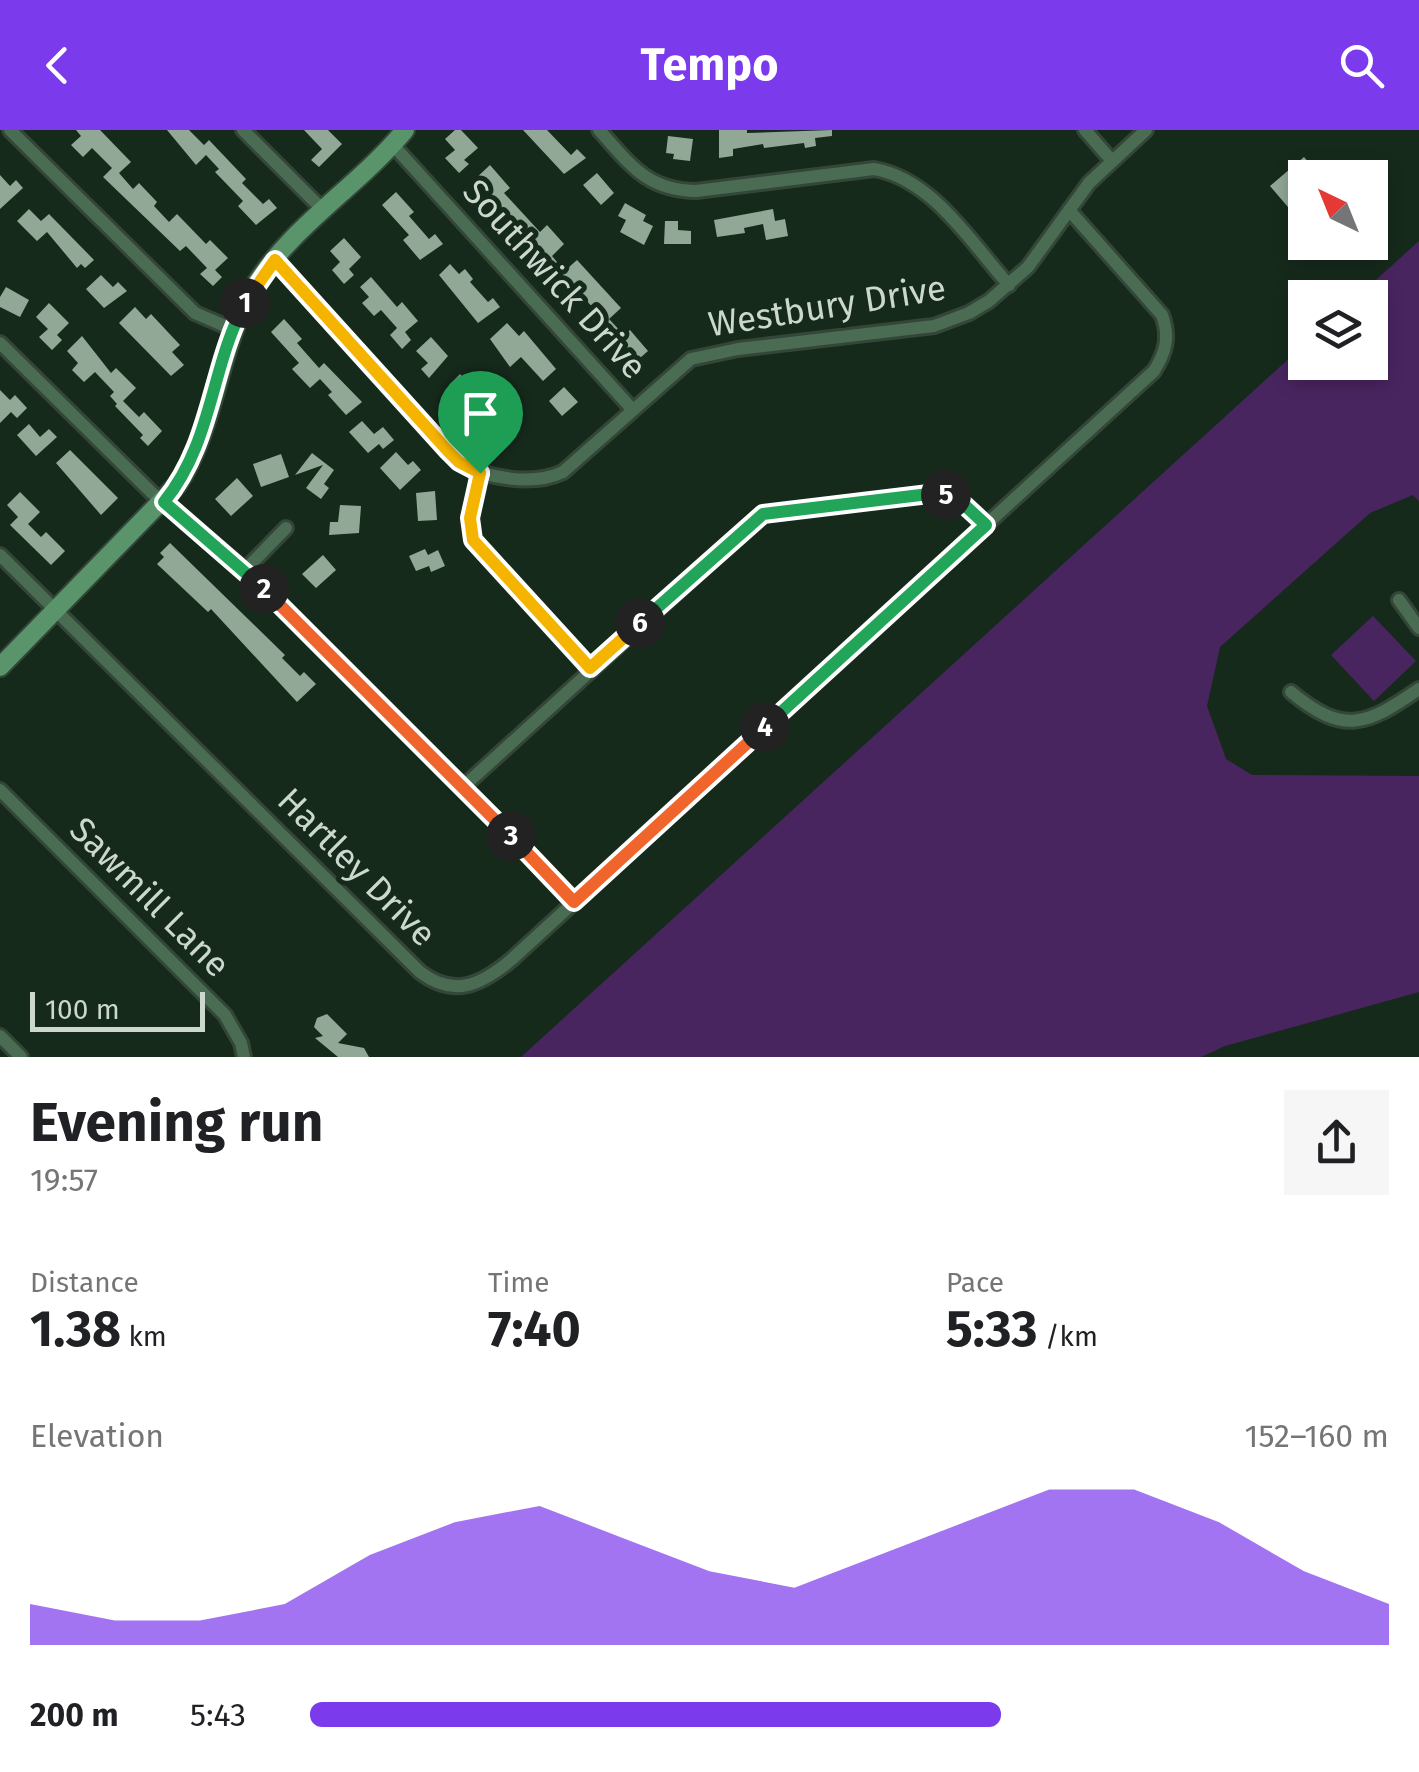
<!DOCTYPE html>
<html lang="en">
<head>
<meta charset="utf-8">
<style>
  :root { --surface:#fff; --page:#f6f6f6; --text:#202124; --muted:#757577; --accent:#7c3aed }
  body { margin:0; font-family:"Fira Sans",sans-serif; background:var(--page); color:var(--text); height:100vh; display:flex; flex-direction:column; font-size:38px; white-space:nowrap }
  * { box-sizing:border-box; margin:0 }
  p { font-size:32px; color:var(--muted) }
  .icon { flex:none; width:55px; height:55px; fill:none; stroke:currentColor; stroke-width:2; stroke-linecap:round; stroke-linejoin:round }
  .map { position:relative; height:927px; overflow:hidden }
  .details { display:flex; flex-direction:column; background:var(--surface); flex:1 }
  .details>* { flex:none }
  .needle { width:65px; rotate:317deg }
  .controls { position:absolute; left:1288px; top:30px; display:grid; gap:20px }
  .controls a { display:grid; place-items:center; width:100px; height:100px; border-radius:0px; background:var(--surface); box-shadow:0 5px 15px #0003; font-size:50px }
  .scale { position:absolute; left:30px; bottom:25px; width:175px; box-sizing:border-box; padding-left:10px; border:5px solid #ccd8ce; border-top:0; font-size:28px; line-height:35px; white-space:nowrap; color:#ccd8ce; -webkit-text-stroke:8px #162a1c; paint-order:stroke }
  .pin { position:absolute; display:grid; place-items:center; width:85px; height:85px; color:#fff; margin:-102px -42px; border-radius:50% 50% 50% 0; rotate:-45deg; box-shadow:0 0 10px #0007 }
  .pin .icon { rotate:45deg }
  .km { position:absolute; width:50px; height:50px; margin:-25px; border-radius:50%; background:#222; color:#fff; font-size:28px; line-height:50px; text-align:center }
  .round { display:grid; place-items:center; flex:none; width:105px; height:105px; border-radius:0px; background:var(--page) }
  .headline { display:flex; align-items:center; justify-content:space-between; height:170px; padding:0 30px }
  h1 { font-size:55px; font-weight:700; line-height:75px }
  .metrics { display:grid; grid-template-columns:repeat(3,1fr); gap:15px; height:170px; padding:10px 30px }
  .metrics div { display:grid; align-content:center }
  .metrics b { font-size:50px; font-weight:700 }
  .metrics small { font-size:28px; font-weight:400 }
  .metrics p { font-size:28px }
  .chart { height:280px; padding:20px 30px }
  .chart p { display:flex; justify-content:space-between }
  .chart svg { width:100%; height:180px; margin-top:10px; fill:var(--accent); opacity:.7 }
  ul { padding:0 30px; list-style:none; font-size:32px }
  li { display:grid; grid-template-columns:160px 120px 1fr; align-items:center; height:75px }
  li i { height:25px; border-radius:12px; background:var(--accent) }
  header { display:flex; justify-content:space-between; align-items:center; height:130px; padding:0 30px; background:var(--accent); color:#fff; font-size:45px; font-weight:700 }
  .map>svg:first-child { display:block }
</style>
</head>
<body>
<header><svg class="icon" aria-label="back" viewBox="0 0 24 24"><path d="M15 5l-7 7 7 7"/></svg>Tempo<svg class="icon" aria-label="search" viewBox="0 0 24 24"><circle cx="10" cy="10" r="6"/><path d="M15 15l6 6"/></svg></header>
<div class="map">
<svg width="1419" height="927" viewBox="0 0 1419 927">
  <rect width="100%" height="100%" fill="#162a1c"/>
  <!-- green -->
  <path fill="#492560" d="M1419 111V371L1413 365 1370 383 1220 517 1207 576 1226 629 1252 645 1419 646V862L1225 916 1201 927H521L1305 214V232H1370V168L1357 167Z
    M1373 486 1416 531 1374 571 1331 525Z"/>
  <!-- building -->
  <path fill="#90a895" d="M76 0H100L131 32 119 43 133 59 139 53 157 72 154 76 169 92 177 84 206 114 210 110 228 128 215 140 222 147 213 156 200 144 207 138 186 116 180 121 103 47 112 38 92 18 83 27 71 15 81 6Z
    M167 0H189L204 15 209 10 246 49 242 53 263 74 269 69 277 78 256 95 238 76 243 71 215 42 219 39 206 25 196 35Z
    M304 0H328L342 14 319 37 311 30 322 19Z
    M455 0H461L478 18 464 30 469 34 459 43 445 28 455 20 445 9Z
    M523 0H547L571 25 577 19 586 28 564 44Z
    M719 0H747V3L832 0V6L815 8 816 16 805 18 804 13 764 18 763 14 733 19V26L719 28Z
    M668 6 693 9 690 31 673 29 674 24 666 23Z
    M1304 27 1322 48H1305V97L1270 56Z
    M490 35 510 58 504 63 540 102 547 95 564 114 552 126 557 132 547 142 535 128 543 121 523 98 515 106 507 97 510 93 493 74 489 77 481 68 486 63 474 50Z
    M597 43 614 63 601 75 583 55Z
    M0 45 10 56 16 50 23 58 0 79Z
    M396 62 414 82 409 86 429 109 435 104 443 114 420 130 403 110 409 105 382 75Z
    M625 73 646 85 643 91 653 96 644 115 620 102 626 90 618 86Z
    M29 79 41 91 49 84 94 130 85 138 81 134 77 138 47 102 37 111 17 91Z
    M773 79 775 91 785 89 788 106 766 110 763 94 744 98 745 103 717 107 714 90Z
    M665 91H678V100L691 101V114H664Z
    M344 108 361 127 349 139 354 145 344 154 332 140 340 132 330 121Z
    M577 130 621 178 609 189 624 205 630 200 648 221 632 235 593 191 600 185 582 166 575 172 567 163 572 159 560 145Z
    M450 134 459 144 465 139 473 149 470 152 488 172 493 168 500 177 478 193 439 145Z
    M101 145 113 157 118 152 127 161 104 178 86 159Z
    M371 147 397 177 402 172 418 191 405 202 411 210 402 219 390 205 397 198 381 180 374 186 362 173 369 167 360 157Z
    M6 157 29 170 20 187 0 177V167Z
    M49 173 69 193 57 205 62 210 52 220 39 207 48 199 36 187Z
    M135 177 146 189 151 184 180 215 172 222 184 235 171 246 119 193Z
    M284 189 302 209 297 213 319 238 324 233 362 272 346 285 328 265 332 262 320 249 310 258 292 239 299 233 271 202Z
    M507 193 519 206 524 201 556 239 543 251 521 227 510 237 490 209Z
    M82 206 111 243 116 238 136 258 123 271 139 287 144 282 162 301 148 316 140 308 143 305 115 276 117 274 110 266 114 262 95 242 84 252 72 240 78 233 67 221Z
    M431 207 448 226 429 248 421 239 428 233 416 221Z
    M460 244 478 264 469 272 481 286 493 275 511 293 495 308 484 296 478 301 453 269 458 265 449 255Z
    M564 257 578 272 562 286 549 271Z
    M0 260 10 270 15 265 27 278 17 288 11 282 0 293Z
    M362 291 374 304 383 297 394 310 383 319 379 314 368 323 349 302Z
    M29 294 40 307 49 299 57 307 36 326 17 305Z
    M70 320 118 368 101 385 56 333Z
    M396 322 408 335 413 331 421 340 400 360 380 338Z
    M312 323 334 340 324 354 329 358 321 369 306 358 323 335 295 345Z
    M281 324 289 347 261 357 253 334Z
    M237 348 253 366 231 386 215 369Z
    M435 361 437 390 418 391 416 363Z
    M20 362 40 382 28 394 41 407 46 402 65 421 51 435 10 395 18 387 7 375Z
    M340 375 361 376 359 403 329 405 330 392H338Z
    M170 413 285 525 282 528 300 546 304 542 316 554 297 572 211 479 208 482 157 434 164 427 160 423Z
    M425 419 428 425 438 420 445 436 431 442 429 436 416 441 409 426Z
    M323 425 336 440 316 458 302 444Z
    M327 884 347 904 338 913 364 918 369 927H338L315 908 323 906 314 897 317 888Z"/>
  <g fill="none" stroke-linecap="round" stroke-linejoin="round">
    <defs>
      <path id="street" d="M10 0 195 183 232 199
        M243 0 324 81
        M599 0C630 34 646 60 696 61L874 39C933 49 971 113 1009 155
        M1085 0 1112 31
        M393 15 632 279
        M275 130 459 332C487 349 533 356 563 342L691 229 738 219 934 196 969 183 989 171 1028 137 1089 53 1146 0
        M0 213 151 362 245 440 574 771
        M480 343 470 388 473 410 590 538
        M0 425 420 842C454 868 481 855 511 830L1154 241C1166 222 1170 207 1162 185L1069 80
        M245 440 286 398
        M1399 470 1419 498
        M1291 562C1344 606 1367 595 1419 559
        M463 657 763 384 929 363 957 369 986 395
        M0 660 225 885 241 913 244 927
        M0 906 21 927"/>
      <path id="secondary" d="M0 537 177 355C215 297 217 223 251 162 288 98 358 57 405 0"/>
    </defs>
    <!-- street casing -->
    <use href="#street" stroke="#334638" stroke-width="18"/>
    <!-- secondary casing -->
    <use href="#secondary" stroke="#334638" stroke-width="22"/>
    <!-- street -->
    <use href="#street" stroke="#496c52" stroke-width="12"/>
    <!-- secondary -->
    <use href="#secondary" stroke="#5a946a" stroke-width="18"/>
  </g>
  <g fill="none" stroke-linecap="round" stroke-linejoin="round">
    <defs>
      <path id="split-1" d="M245 173 275 130 448 321 459 332 480 343"/>
      <path id="split-2" d="M245 173C210 239 213 312 164 372L264 459"/>
      <path id="split-3" d="M264 459 511 706"/>
      <path id="split-4" d="M511 706 574 772 765 597"/>
      <path id="split-5" d="M765 597 986 395 958 369 946 365"/>
      <path id="split-6" d="M640 493 763 384 929 364 946 365"/>
      <path id="split-7" d="M480 343 470 388 473 410 590 538 640 493"/>
    </defs>
    <!-- split-1 casing -->
    <use href="#split-1" stroke="#fff" stroke-width="20"/>
    <!-- split-2 casing -->
    <use href="#split-2" stroke="#fff" stroke-width="20"/>
    <!-- split-3 casing -->
    <use href="#split-3" stroke="#fff" stroke-width="20"/>
    <!-- split-4 casing -->
    <use href="#split-4" stroke="#fff" stroke-width="20"/>
    <!-- split-5 casing -->
    <use href="#split-5" stroke="#fff" stroke-width="20"/>
    <!-- split-6 casing -->
    <use href="#split-6" stroke="#fff" stroke-width="20"/>
    <!-- split-7 casing -->
    <use href="#split-7" stroke="#fff" stroke-width="20"/>
    <!-- split-1 -->
    <use href="#split-1" stroke="#f5b400" stroke-width="12"/>
    <!-- split-2 -->
    <use href="#split-2" stroke="#22a559" stroke-width="12"/>
    <!-- split-3 -->
    <use href="#split-3" stroke="#f0652b" stroke-width="12"/>
    <!-- split-4 -->
    <use href="#split-4" stroke="#f0652b" stroke-width="12"/>
    <!-- split-5 -->
    <use href="#split-5" stroke="#22a559" stroke-width="12"/>
    <!-- split-6 -->
    <use href="#split-6" stroke="#22a559" stroke-width="12"/>
    <!-- split-7 -->
    <use href="#split-7" stroke="#f5b400" stroke-width="12"/>
  </g>
  <g text-anchor="middle" dominant-baseline="central" stroke-width="10" stroke-linejoin="round" paint-order="stroke">
    <!-- street labels -->
    <g font-size="35" fill="#ccd8ce" stroke="#162a1c">
      <text transform="translate(555 149) rotate(48)">Southwick Drive</text>
      <text transform="translate(827 176) rotate(-9)">Westbury Drive</text>
      <text transform="translate(357 737) rotate(45)">Hartley Drive</text>
      <text transform="translate(150 767) rotate(45)">Sawmill Lane</text>
    </g>
  </g>
</svg>
<div class="controls">
<a><svg class="needle" viewBox="-14 -14 28 28"><path d="M0-13l5 13h-10z" fill="#e53935"/><path d="M0 13l5-13h-10z" fill="#757577"/></svg></a>
<a><svg class="icon" aria-label="layers" viewBox="0 0 24 24"><path d="M12 4l9 5-9 5-9-5zM3 14l9 5 9-5"/></svg></a>
</div>
<div class="scale">100 m</div>
<div class="pin" style="left:480px;top:343px;background:#1e9e55"><svg class="icon" aria-label="arrive" viewBox="0 0 24 24"><path d="M6 21V4h12l-3 4 3 4H6"/></svg></div>
<b class="km" style="left:245px;top:173px">1</b>
<b class="km" style="left:264px;top:459px">2</b>
<b class="km" style="left:511px;top:706px">3</b>
<b class="km" style="left:765px;top:597px">4</b>
<b class="km" style="left:946px;top:365px">5</b>
<b class="km" style="left:640px;top:493px">6</b>
</div>
<section class="details">
<div class="headline"><div><h1>Evening run</h1><p>19:57</p></div><a class="round"><svg class="icon" aria-label="share" viewBox="0 0 24 24"><path d="M12 15V3M7 8l5-5 5 5M5 13v7h14v-7"/></svg></a></div>
<div class="metrics">
<div><p>Distance</p><b>1.38<small> km</small></b></div>
<div><p>Time</p><b>7:40</b></div>
<div><p>Pace</p><b>5:33<small> /km</small></b></div>
</div>
<div class="chart"><p><span>Elevation</span>152–160 m</p>
<svg viewBox="0 0 160 44" preserveAspectRatio="none"><path d="M0 44V34L10 38L20 38L30 34L40 22L50 14L60 10L70 18L80 26L90 30L100 22L110 14L120 6L130 6L140 14L150 26L160 34V44z"/></svg>
</div>
<ul>
<li><b>200 m</b>5:43<i style="width:64%"></i></li>
</ul>
</section>
</body>
</html>
